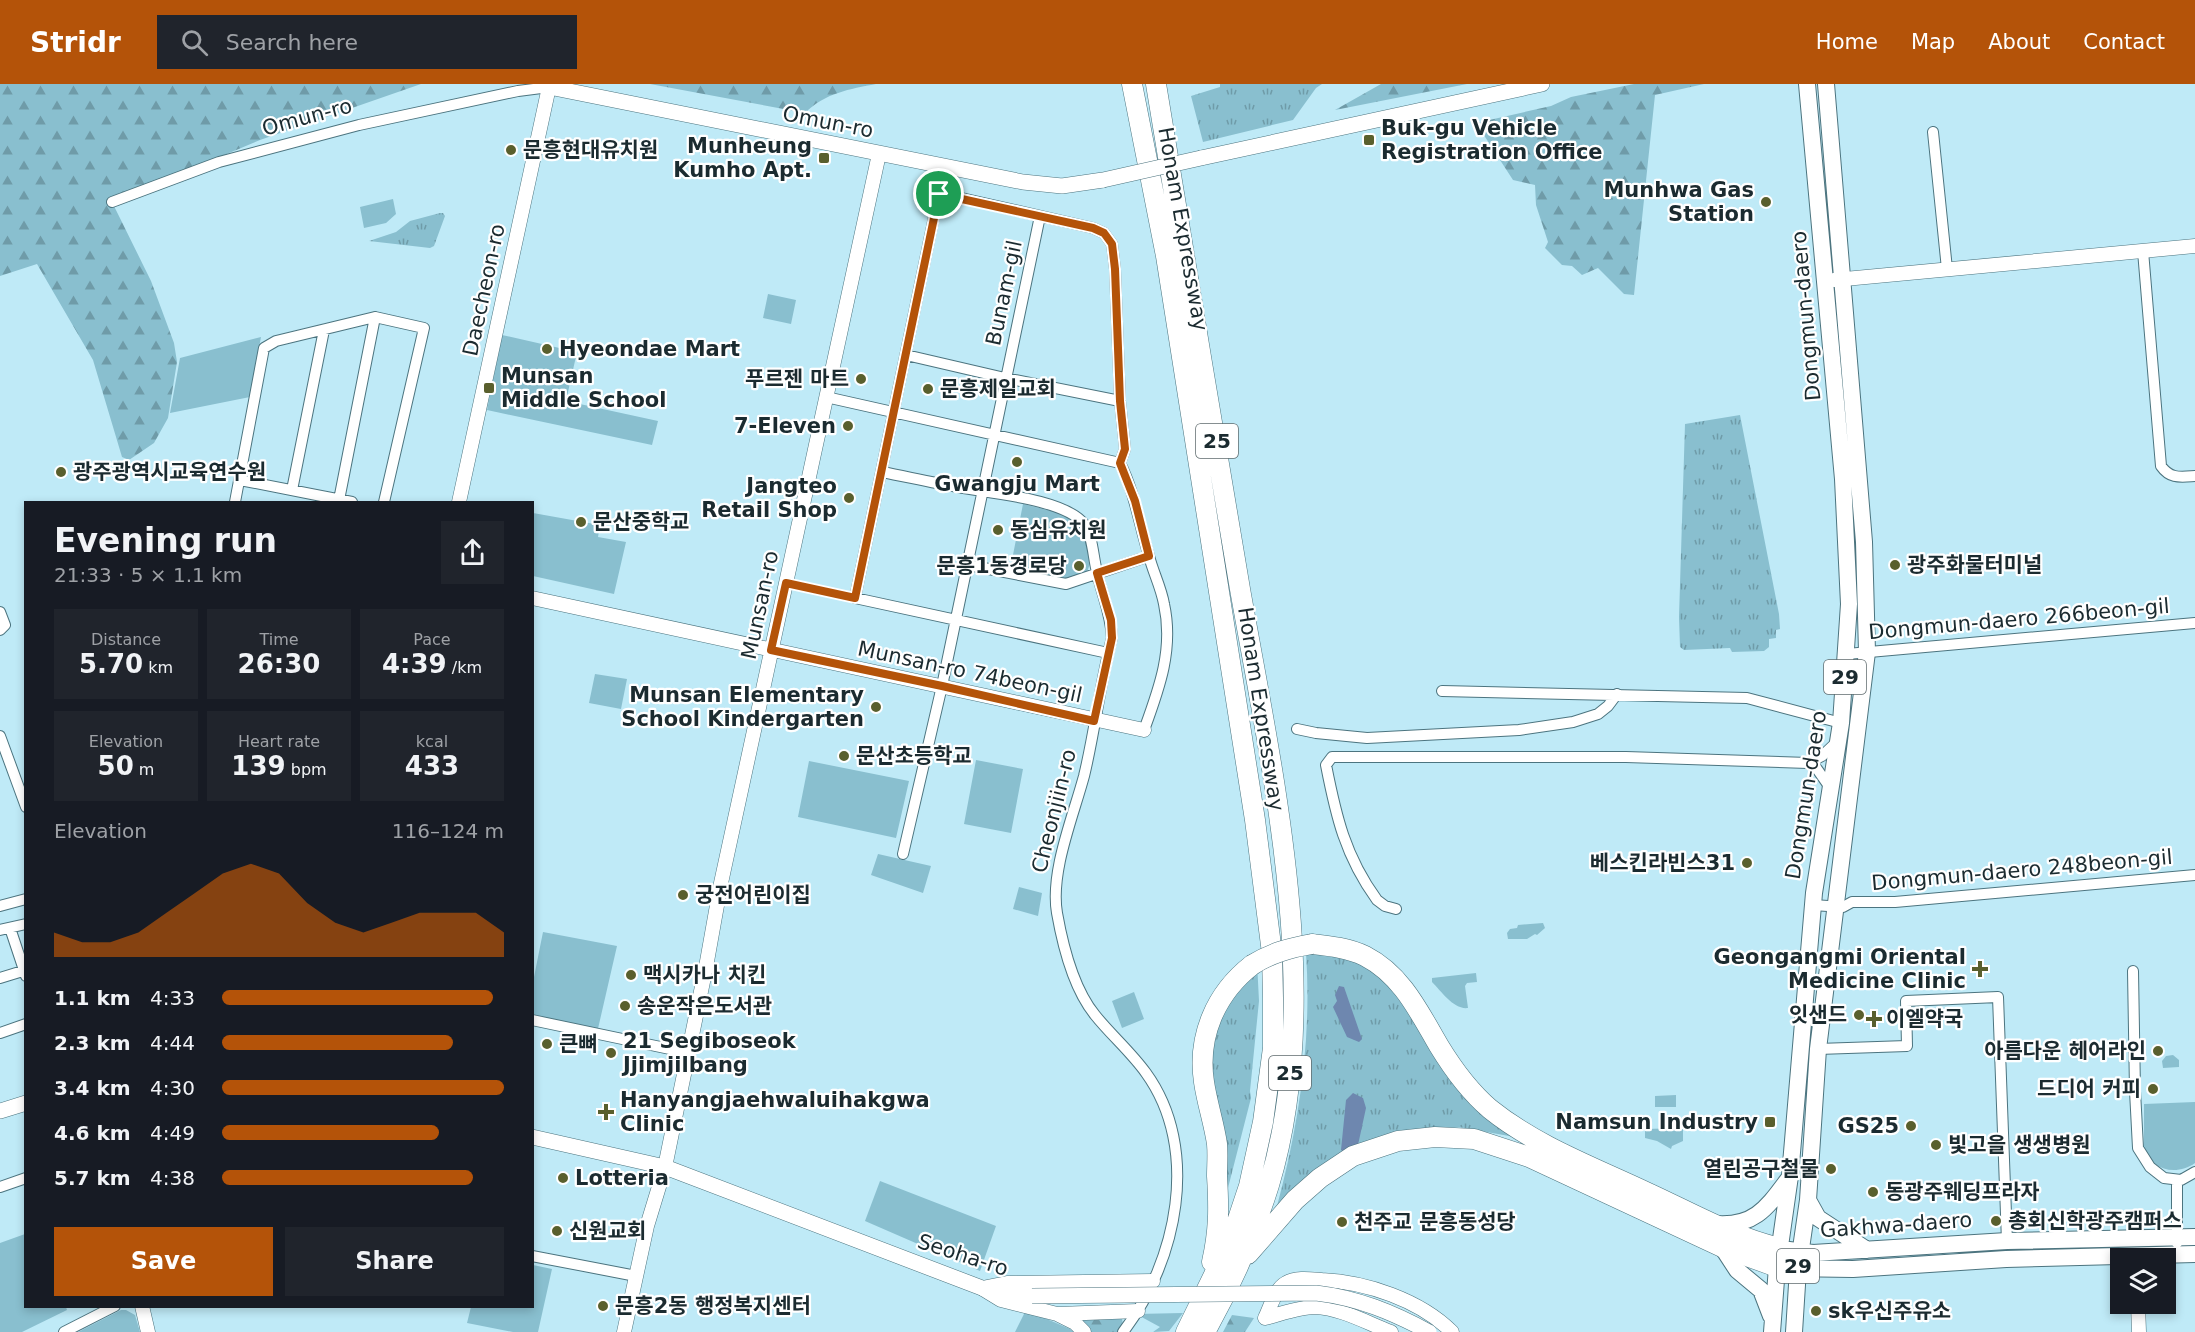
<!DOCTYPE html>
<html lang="en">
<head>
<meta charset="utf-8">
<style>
  :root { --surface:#171b24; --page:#20242c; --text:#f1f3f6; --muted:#9ea1a6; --accent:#b45309 }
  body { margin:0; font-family:"DejaVu Sans","Noto Sans KR",sans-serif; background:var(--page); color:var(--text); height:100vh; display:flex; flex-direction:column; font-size:22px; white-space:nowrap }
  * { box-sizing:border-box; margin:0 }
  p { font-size:20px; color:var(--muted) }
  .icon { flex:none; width:33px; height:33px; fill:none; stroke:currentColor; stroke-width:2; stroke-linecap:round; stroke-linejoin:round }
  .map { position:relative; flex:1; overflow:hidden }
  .drawer { position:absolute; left:24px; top:417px; width:510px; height:807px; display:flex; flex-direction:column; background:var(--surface); border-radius:0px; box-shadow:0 3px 9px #0003 }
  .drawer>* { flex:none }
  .controls { position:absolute; left:2110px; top:1164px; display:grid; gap:12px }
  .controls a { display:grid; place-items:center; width:66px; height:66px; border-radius:0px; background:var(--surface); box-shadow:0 3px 9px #0003; font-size:30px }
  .pin { position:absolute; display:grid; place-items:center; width:51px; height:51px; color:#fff; margin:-26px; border:3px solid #fff; border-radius:50%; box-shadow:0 2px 6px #0007 }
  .round { display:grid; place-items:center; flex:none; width:63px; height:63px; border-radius:0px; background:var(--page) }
  .overview { display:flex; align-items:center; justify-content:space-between; height:102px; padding:0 30px }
  h1 { font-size:33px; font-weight:600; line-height:45px }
  .metrics { display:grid; grid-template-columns:repeat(3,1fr); gap:9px; height:102px; padding:6px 30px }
  .metrics div { display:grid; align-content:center; border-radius:0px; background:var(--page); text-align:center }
  .metrics b { font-size:26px; font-weight:600 }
  .metrics small { font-size:16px; font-weight:400 }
  .metrics p { font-size:16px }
  .chart { height:168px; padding:12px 30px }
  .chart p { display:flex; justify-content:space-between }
  .chart svg { width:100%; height:108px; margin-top:6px; fill:var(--accent); opacity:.7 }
  .action { display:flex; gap:12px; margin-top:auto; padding:12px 30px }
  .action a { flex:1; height:69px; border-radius:0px; background:var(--accent); color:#fff; font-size:24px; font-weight:600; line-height:69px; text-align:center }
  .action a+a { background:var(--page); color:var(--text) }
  ul { padding:0 30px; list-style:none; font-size:20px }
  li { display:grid; grid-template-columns:96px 72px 1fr; align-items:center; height:45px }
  li i { height:15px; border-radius:8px; background:var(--accent) }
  header { display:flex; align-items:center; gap:36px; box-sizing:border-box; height:84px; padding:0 30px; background:var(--accent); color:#fff }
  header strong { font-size:28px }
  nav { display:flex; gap:33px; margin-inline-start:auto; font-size:21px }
  .search { width:420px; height:54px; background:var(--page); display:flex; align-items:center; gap:15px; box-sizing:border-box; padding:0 21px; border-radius:0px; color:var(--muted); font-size:22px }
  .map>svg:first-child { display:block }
</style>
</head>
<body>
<header>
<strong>Stridr</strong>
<div class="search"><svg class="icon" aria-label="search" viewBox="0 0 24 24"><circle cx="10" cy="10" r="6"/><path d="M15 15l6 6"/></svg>Search here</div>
<nav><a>Home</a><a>Map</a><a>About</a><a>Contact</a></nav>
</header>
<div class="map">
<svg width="2195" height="1248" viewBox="0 0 2195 1248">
  <defs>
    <pattern id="grass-tufts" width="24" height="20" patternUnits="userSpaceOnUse" patternTransform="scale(1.5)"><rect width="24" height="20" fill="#89bfcf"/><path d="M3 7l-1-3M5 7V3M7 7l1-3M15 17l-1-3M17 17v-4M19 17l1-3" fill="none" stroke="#6f9ba8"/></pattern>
    <pattern id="forest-firs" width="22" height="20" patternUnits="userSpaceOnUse" patternTransform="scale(1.5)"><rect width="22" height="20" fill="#89bfcf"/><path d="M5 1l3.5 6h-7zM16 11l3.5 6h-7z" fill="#6f9ba8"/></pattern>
  </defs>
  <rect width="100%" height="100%" fill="#bfeaf7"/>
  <!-- grass -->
  <path fill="url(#grass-tufts)" d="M1220 0H1322L1316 4 1293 36 1203 58 1191 12 1220 3Z
    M440 129H443L445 132 434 162 430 164 369 157 396 148 410 137Z
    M1740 331 1779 530 1780 545 1776 546V554L1769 555V563L1764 567 1732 568 1730 564 1684 566 1680 563 1679 533 1685 340Z
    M1306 869 1365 875 1520 1054 1459 1043 1409 1046 1370 1057 1276 1126C1299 1041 1312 956 1306 869Z
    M1257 878 1259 917 1250 1007 1251 1014 1228 1104 1226 1102 1207 945Z
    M2173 971 2179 976V983L2163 984 2162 977 2166 972Z"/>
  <!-- forest -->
  <path fill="url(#forest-firs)" d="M0 0H421L260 56 112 118 151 197 174 259 177 278 168 334 154 359 129 376 122 373 93 276 37 180 0 192Z
    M650 0H876C850 5 825 9 805 29Z
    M1381 0H1467L1335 26Z
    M1634 0H1704L1655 11 1634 211 1624 210 1598 184 1582 191 1572 182 1562 181 1545 164 1548 158 1536 121 1535 101 1513 96 1476 39 1551 22 1571 13Z
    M1232 1231 1254 1234 1245 1248H1223Z
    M1076 1233 1122 1234 1123 1242 1119 1248H1088Z"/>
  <!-- green -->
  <path fill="#89bfcf" d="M393 115 396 130 386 139 364 144 360 123Z
    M768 210 796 216 791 240 763 234Z
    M502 251 577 268 566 317 658 337 652 361 487 326Z
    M261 253 250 313 170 329 180 274Z
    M1023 420 1060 429 1079 439 1085 453 1091 477 1087 488 1067 496 1010 486Z
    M533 429 600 441 598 453 626 458 614 510 533 492Z
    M595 590 627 595 621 625 589 619Z
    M976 676 1023 685 1011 749 964 740Z
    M809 677 909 697 896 754 798 733Z
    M878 770 931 782 923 809 871 791Z
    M1019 803 1042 809 1038 832 1013 825Z
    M1543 839 1545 844 1537 851 1535 850 1527 855H1508L1507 849 1510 845 1517 844 1518 841Z
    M543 848 617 862 597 949 533 935V898Z
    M1476 889 1477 898 1467 899 1465 902 1468 924C1454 926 1441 907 1432 898V894Z
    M1134 908 1144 935 1122 944 1112 917Z
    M1676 1011V1023H1655V1012Z
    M2195 1018V1079C2177 1092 2150 1087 2144 1063V1020Z
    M1683 1044V1057L1672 1062 1671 1065 1657 1057 1645 1054V1045Z
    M880 1097 996 1142 980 1187 865 1137Z
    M25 1150 26 1222 66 1223 67 1226 22 1248H0V1159Z
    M533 1181 552 1185 538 1248H513L467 1239 471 1223 532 1222Z
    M121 1226H126L135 1231 140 1248H78Z
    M1026 1226 1070 1245 1074 1248H1015Z
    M1183 1229 1169 1247 1153 1248 1160 1243 1136 1230Z"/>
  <!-- water -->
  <path fill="#6e87af" d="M1339 902 1344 903 1362 955 1359 958 1347 953 1333 923 1337 917 1335 911Z
    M1353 1009 1363 1014 1366 1024 1358 1061 1344 1068 1341 1066 1346 1016Z"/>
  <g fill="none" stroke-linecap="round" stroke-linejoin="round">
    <defs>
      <path id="pedestrian" d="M786 499 855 514"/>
      <path id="minor" d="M1933 48 1947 185
        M112 118 219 78 359 41 518 7 549 3
        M2143 167 2161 382C2170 395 2180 393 2195 392
        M906 271 1005 294 1120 317
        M826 313 1120 379
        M882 388C908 393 933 399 958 403 989 409 1065 415 1084 440 1093 452 1093 473 1097 488 1102 511 1111 530 1112 554 1100 599 1095 647 1084 692 1073 733 1050 788 1057 829 1063 863 1073 904 1095 931 1111 951 1131 968 1146 989 1201 1065 1177 1178 1123 1248
        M240 396 352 418
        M292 406 324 246
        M339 416 375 233
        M235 418 264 264 276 257 375 233 424 244 384 418
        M968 481 1066 500 1149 472
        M0 528 5 541 0 546
        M1108 569 855 514 939 109 1093 144 1104 149 1112 160 1115 185 1120 317 1125 365 1120 379C1135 409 1139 440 1149 472 1153 488 1161 503 1164 520 1174 565 1159 605 1144 646
        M1847 570 2195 539
        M1442 607 1747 614 1841 639
        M1297 645 1316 649 1367 654 1519 646 1573 638 1598 630 1608 622 1617 610
        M0 652 26 723
        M1831 705 1817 685 1808 679 1822 672 1839 656
        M903 770 942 602 1040 132
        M1813 821 1843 823 1852 818H1895L2195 791
        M0 822 26 815
        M1396 825 1385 822 1377 816C1345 772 1336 732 1326 681L1332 673H1626L1808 679
        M10 844 26 892
        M0 846 26 840
        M2133 887 2135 1007 2138 1064 2150 1083 2164 1094 2181 1096 2195 1088
        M0 894 26 886
        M532 936 689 969
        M0 949 26 940
        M1818 965 1907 962 1906 917 1998 913 2007 1157
        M2177 1097V1159
        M0 1103 26 1094
        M532 1172 636 1192
        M64 1248 115 1222"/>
      <path id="tertiary" d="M1834 196 2195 162
        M459 418 549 3
        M532 514 1144 646
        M987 1203 1007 1199 1153 1197
        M983 1205 1001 1216 1057 1230 1075 1239 1084 1248
        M2138 1220 2139 1248
        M142 1222 148 1248
        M1059 1230 1138 1227
        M624 1248 647 1142 665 1083 706 883 721 799 879 70
        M1391 1248C1367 1239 1341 1224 1315 1223 1299 1223 1281 1230 1265 1234 1270 1224 1275 1205 1286 1199 1296 1193 1310 1195 1322 1196 1366 1198 1420 1216 1452 1248"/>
      <path id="secondary" d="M549 3 1023 98 1062 102 1103 96
        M1201 74 1542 0
        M0 1027 26 1019
        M532 1053 665 1083 982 1204 1032 1212"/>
      <path id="primary" d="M1808 1116 1818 1134 1867 1166
        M1716 1140C1756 1143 1768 1122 1790 1093
        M1722 1163 1737 1186 1761 1206 1771 1232
        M1789 1166 1813 1169 2007 1157 2195 1153
        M1787 1184 1853 1185 2006 1175 2195 1170
        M1772 1248 1777 1183 1790 1092 1814 809 1841 639 1849 520 1843 395 1807 0
        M1794 1248 1798 1185 1808 1116 1818 965 1867 568 1864 458 1826 0"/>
      <path id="motorway" d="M1132 0 1166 172 1255 736 1272 869 1273 914V964L1263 1038 1249 1102 1231 1156 1186 1248
        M1156 0C1184 168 1211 337 1240 505 1273 692 1325 916 1269 1101 1253 1152 1231 1202 1205 1248
        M1312 860C1330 862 1349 864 1365 872 1402 891 1419 928 1439 962 1453 985 1469 1007 1490 1025 1536 1062 1593 1083 1646 1108 1690 1128 1733 1153 1780 1164
        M1248 1170 1295 1116 1320 1094 1353 1072 1398 1057 1435 1053 1474 1055 1529 1073 1722 1163 1777 1183
        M1212 1178C1219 1146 1219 1125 1217 1092 1217 1082 1218 1071 1217 1060 1214 1039 1207 1019 1204 998 1197 952 1216 909 1252 881"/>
    </defs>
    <!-- pedestrian casing -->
    <use href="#pedestrian" stroke="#4c747f" stroke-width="10"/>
    <!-- minor casing -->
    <use href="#minor" stroke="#4c747f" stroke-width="12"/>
    <!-- tertiary casing -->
    <use href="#tertiary" stroke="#4c747f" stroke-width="15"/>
    <!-- secondary casing -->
    <use href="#secondary" stroke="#4c747f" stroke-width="16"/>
    <!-- primary casing -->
    <use href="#primary" stroke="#4c747f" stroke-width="18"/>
    <!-- motorway casing -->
    <use href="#motorway" stroke="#4c747f" stroke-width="21"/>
    <!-- pedestrian -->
    <use href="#pedestrian" stroke="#fff" stroke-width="8"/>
    <!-- minor -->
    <use href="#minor" stroke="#fff" stroke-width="10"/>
    <!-- tertiary -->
    <use href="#tertiary" stroke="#fff" stroke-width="14"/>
    <!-- secondary -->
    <use href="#secondary" stroke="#fff" stroke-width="15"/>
    <!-- primary -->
    <use href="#primary" stroke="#fff" stroke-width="16"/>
    <!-- motorway -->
    <use href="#motorway" stroke="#fff" stroke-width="20"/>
    <defs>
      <path id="secondary-bridge" d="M1103 96 1201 74
        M1032 1212 1316 1209C1358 1214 1392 1228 1429 1248"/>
      <path id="motorway-bridge" d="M1252 881C1271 869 1289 864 1312 860"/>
    </defs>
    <!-- secondary-bridge casing -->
    <use href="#secondary-bridge" stroke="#4c747f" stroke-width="16" stroke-linecap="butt"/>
    <!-- motorway-bridge casing -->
    <use href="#motorway-bridge" stroke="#4c747f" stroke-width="21" stroke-linecap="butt"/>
    <!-- secondary-bridge -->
    <use href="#secondary-bridge" stroke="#fff" stroke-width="15"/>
    <!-- motorway-bridge -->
    <use href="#motorway-bridge" stroke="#fff" stroke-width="20"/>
  </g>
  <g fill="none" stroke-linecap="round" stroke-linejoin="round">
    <defs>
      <path id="route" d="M939 110 1093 144 1104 149 1112 160 1115 185 1120 317 1125 365 1120 379 1135 417 1149 472 1097 489 1111 536 1112 554 1094 637 942 602 771 566 786 499 855 514Z"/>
    </defs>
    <!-- route casing -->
    <use href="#route" stroke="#fff" stroke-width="12"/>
    <!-- route -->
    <use href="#route" stroke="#b45309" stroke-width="8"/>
  </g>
  <!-- markers -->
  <g fill="#595f2d" stroke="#fff" stroke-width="2">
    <rect x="1363" y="50" width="12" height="12" rx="3"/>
    <circle cx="511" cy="66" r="6"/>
    <rect x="818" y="68" width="12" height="12" rx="3"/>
    <circle cx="1766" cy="118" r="6"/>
    <circle cx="547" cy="265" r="6"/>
    <circle cx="861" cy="295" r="6"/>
    <rect x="483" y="298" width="12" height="12" rx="3"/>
    <circle cx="928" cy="305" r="6"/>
    <circle cx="848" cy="342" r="6"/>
    <circle cx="1017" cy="378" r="6"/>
    <circle cx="61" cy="388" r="6"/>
    <circle cx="849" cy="414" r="6"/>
    <circle cx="581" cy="438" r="6"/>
    <circle cx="998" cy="446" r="6"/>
    <circle cx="1895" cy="481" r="6"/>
    <circle cx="1079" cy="482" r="6"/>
    <circle cx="876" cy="623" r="6"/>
    <circle cx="844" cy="672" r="6"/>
    <circle cx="1747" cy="779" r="6"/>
    <circle cx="683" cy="811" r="6"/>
    <path d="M1977 876h6v6h6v6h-6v6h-6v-6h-6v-6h6z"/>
    <circle cx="631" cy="891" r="6"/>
    <circle cx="625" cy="922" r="6"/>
    <circle cx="1859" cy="931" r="6"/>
    <path d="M1871 926h6v6h6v6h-6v6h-6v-6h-6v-6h6z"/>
    <circle cx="547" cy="960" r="6"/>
    <circle cx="2158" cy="967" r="6"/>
    <circle cx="611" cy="969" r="6"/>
    <circle cx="2153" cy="1005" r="6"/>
    <path d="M603 1019h6v6h6v6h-6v6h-6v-6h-6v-6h6z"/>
    <rect x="1764" y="1032" width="12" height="12" rx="3"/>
    <circle cx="1911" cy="1042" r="6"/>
    <circle cx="1936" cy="1061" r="6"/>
    <circle cx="1831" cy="1085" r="6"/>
    <circle cx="563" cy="1094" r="6"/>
    <circle cx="1873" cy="1108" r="6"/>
    <circle cx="1996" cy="1137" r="6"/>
    <circle cx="1342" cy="1138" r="6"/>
    <circle cx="557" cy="1147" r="6"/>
    <circle cx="603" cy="1222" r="6"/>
    <circle cx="1816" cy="1227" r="6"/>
  </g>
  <g text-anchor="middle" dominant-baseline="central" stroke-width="4.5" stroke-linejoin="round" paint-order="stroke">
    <!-- shield labels -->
    <g fill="#fff" stroke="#5f6b6e" stroke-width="1.5">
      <rect x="1196" y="340" width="42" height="34" rx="4.5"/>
      <rect x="1824" y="576" width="42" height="34" rx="4.5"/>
      <rect x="1269" y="972" width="42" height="34" rx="4.5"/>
      <rect x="1777" y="1165" width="42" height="34" rx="4.5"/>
    </g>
    <g font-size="20" font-weight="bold" fill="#1b2b30">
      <text x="1217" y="357">25</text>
      <text x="1845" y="593">29</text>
      <text x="1290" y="989">25</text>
      <text x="1798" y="1182">29</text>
    </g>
    <!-- street labels -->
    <g font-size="21" fill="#1b2b30" stroke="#fff">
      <text transform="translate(307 33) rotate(-15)">Omun-ro</text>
      <text transform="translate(828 38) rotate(11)">Omun-ro</text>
      <text transform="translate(1183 145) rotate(80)">Honam Expressway</text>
      <text transform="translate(484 206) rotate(-78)">Daecheon-ro</text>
      <text transform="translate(1004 209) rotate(-78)">Bunam-gil</text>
      <text transform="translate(1806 232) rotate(-95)">Dongmun-daero</text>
      <text transform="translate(760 521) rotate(-78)">Munsan-ro</text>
      <text transform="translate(2019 535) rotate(-5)">Dongmun-daero 266beon-gil</text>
      <text transform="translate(970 588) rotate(12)">Munsan-ro 74beon-gil</text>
      <text transform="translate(1261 625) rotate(81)">Honam Expressway</text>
      <text transform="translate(1806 711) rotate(-81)">Dongmun-daero</text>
      <text transform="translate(1054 727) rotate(-76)">Cheonjiin-ro</text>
      <text transform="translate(2022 786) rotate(-5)">Dongmun-daero 248beon-gil</text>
      <text transform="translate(1896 1141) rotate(-4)">Gakhwa-daero</text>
      <text transform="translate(963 1171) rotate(18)">Seoha-ro</text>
    </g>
    <!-- poi labels -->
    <g font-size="21" font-weight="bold" fill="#1b2b30" stroke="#fff" text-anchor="start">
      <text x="1381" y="44">Buk-gu Vehicle<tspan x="1381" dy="24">Registration Office</tspan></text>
      <text x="812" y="62" text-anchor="end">Munheung<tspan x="812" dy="24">Kumho Apt.</tspan></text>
      <text x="523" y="66">문흥현대유치원</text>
      <text x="1754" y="106" text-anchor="end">Munhwa Gas<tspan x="1754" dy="24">Station</tspan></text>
      <text x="559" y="265">Hyeondae Mart</text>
      <text x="501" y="292">Munsan<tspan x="501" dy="24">Middle School</tspan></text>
      <text x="849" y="295" text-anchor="end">푸르젠 마트</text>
      <text x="940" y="305">문흥제일교회</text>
      <text x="836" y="342" text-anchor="end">7-Eleven</text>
      <text x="73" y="388">광주광역시교육연수원</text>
      <text x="1017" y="400" text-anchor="middle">Gwangju Mart</text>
      <text x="837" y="402" text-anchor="end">Jangteo<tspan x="837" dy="24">Retail Shop</tspan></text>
      <text x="593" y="438">문산중학교</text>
      <text x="1010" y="446">동심유치원</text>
      <text x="1907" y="481">광주화물터미널</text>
      <text x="1067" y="482" text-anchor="end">문흥1동경로당</text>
      <text x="864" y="611" text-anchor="end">Munsan Elementary<tspan x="864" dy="24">School Kindergarten</tspan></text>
      <text x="856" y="672">문산초등학교</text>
      <text x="1735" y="779" text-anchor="end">베스킨라빈스31</text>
      <text x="695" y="811">궁전어린이집</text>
      <text x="1966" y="873" text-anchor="end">Geongangmi Oriental<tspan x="1966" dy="24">Medicine Clinic</tspan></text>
      <text x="643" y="891">맥시카나 치킨</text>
      <text x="637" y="922">송운작은도서관</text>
      <text x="1847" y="931" text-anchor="end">잇샌드</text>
      <text x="1886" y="935">이엘약국</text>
      <text x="623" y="957">21 Segiboseok<tspan x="623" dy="24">Jjimjilbang</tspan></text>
      <text x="559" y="960">큰뼈</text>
      <text x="2146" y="967" text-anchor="end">아름다운 헤어라인</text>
      <text x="2141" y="1005" text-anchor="end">드디어 커피</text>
      <text x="620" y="1016">Hanyangjaehwaluihakgwa<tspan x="620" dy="24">Clinic</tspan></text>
      <text x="1758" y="1038" text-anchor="end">Namsun Industry</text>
      <text x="1899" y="1042" text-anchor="end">GS25</text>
      <text x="1948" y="1061">빛고을 생생병원</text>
      <text x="1819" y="1085" text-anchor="end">열린공구철물</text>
      <text x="575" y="1094">Lotteria</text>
      <text x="1885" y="1108">동광주웨딩프라자</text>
      <text x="2008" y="1137">총회신학광주캠퍼스</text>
      <text x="1354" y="1138">천주교 문흥동성당</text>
      <text x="569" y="1147">신원교회</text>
      <text x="615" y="1222">문흥2동 행정복지센터</text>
      <text x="1828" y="1227">sk우신주유소</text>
    </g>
  </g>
</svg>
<div class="controls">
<a><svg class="icon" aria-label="layers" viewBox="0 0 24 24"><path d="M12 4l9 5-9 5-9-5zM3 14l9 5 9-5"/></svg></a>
</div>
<div class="pin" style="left:939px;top:110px;background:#1e9e55"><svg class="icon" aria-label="arrive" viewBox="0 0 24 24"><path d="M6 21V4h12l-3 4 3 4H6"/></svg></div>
<section class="drawer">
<div class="overview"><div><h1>Evening run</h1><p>21:33 · 5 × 1.1 km</p></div><a class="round"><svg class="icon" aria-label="share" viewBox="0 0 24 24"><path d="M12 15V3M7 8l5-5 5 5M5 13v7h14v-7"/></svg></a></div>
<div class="metrics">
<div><p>Distance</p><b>5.70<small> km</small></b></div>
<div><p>Time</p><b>26:30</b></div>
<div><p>Pace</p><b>4:39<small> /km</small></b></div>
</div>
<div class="metrics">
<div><p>Elevation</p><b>50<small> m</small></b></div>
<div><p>Heart rate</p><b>139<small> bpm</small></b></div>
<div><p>kcal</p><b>433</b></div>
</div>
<div class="chart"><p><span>Elevation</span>116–124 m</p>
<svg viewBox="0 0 160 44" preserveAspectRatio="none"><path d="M0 44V34L10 38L20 38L30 34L40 26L50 18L60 10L70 6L80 10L90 22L100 30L110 34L120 30L130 26L140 26L150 26L160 34V44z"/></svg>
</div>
<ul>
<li><b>1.1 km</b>4:33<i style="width:96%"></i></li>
<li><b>2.3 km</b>4:44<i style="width:82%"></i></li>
<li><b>3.4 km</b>4:30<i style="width:100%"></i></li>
<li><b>4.6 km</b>4:49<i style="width:77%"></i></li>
<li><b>5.7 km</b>4:38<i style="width:89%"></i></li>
</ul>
<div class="action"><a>Save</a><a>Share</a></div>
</section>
</div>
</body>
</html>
